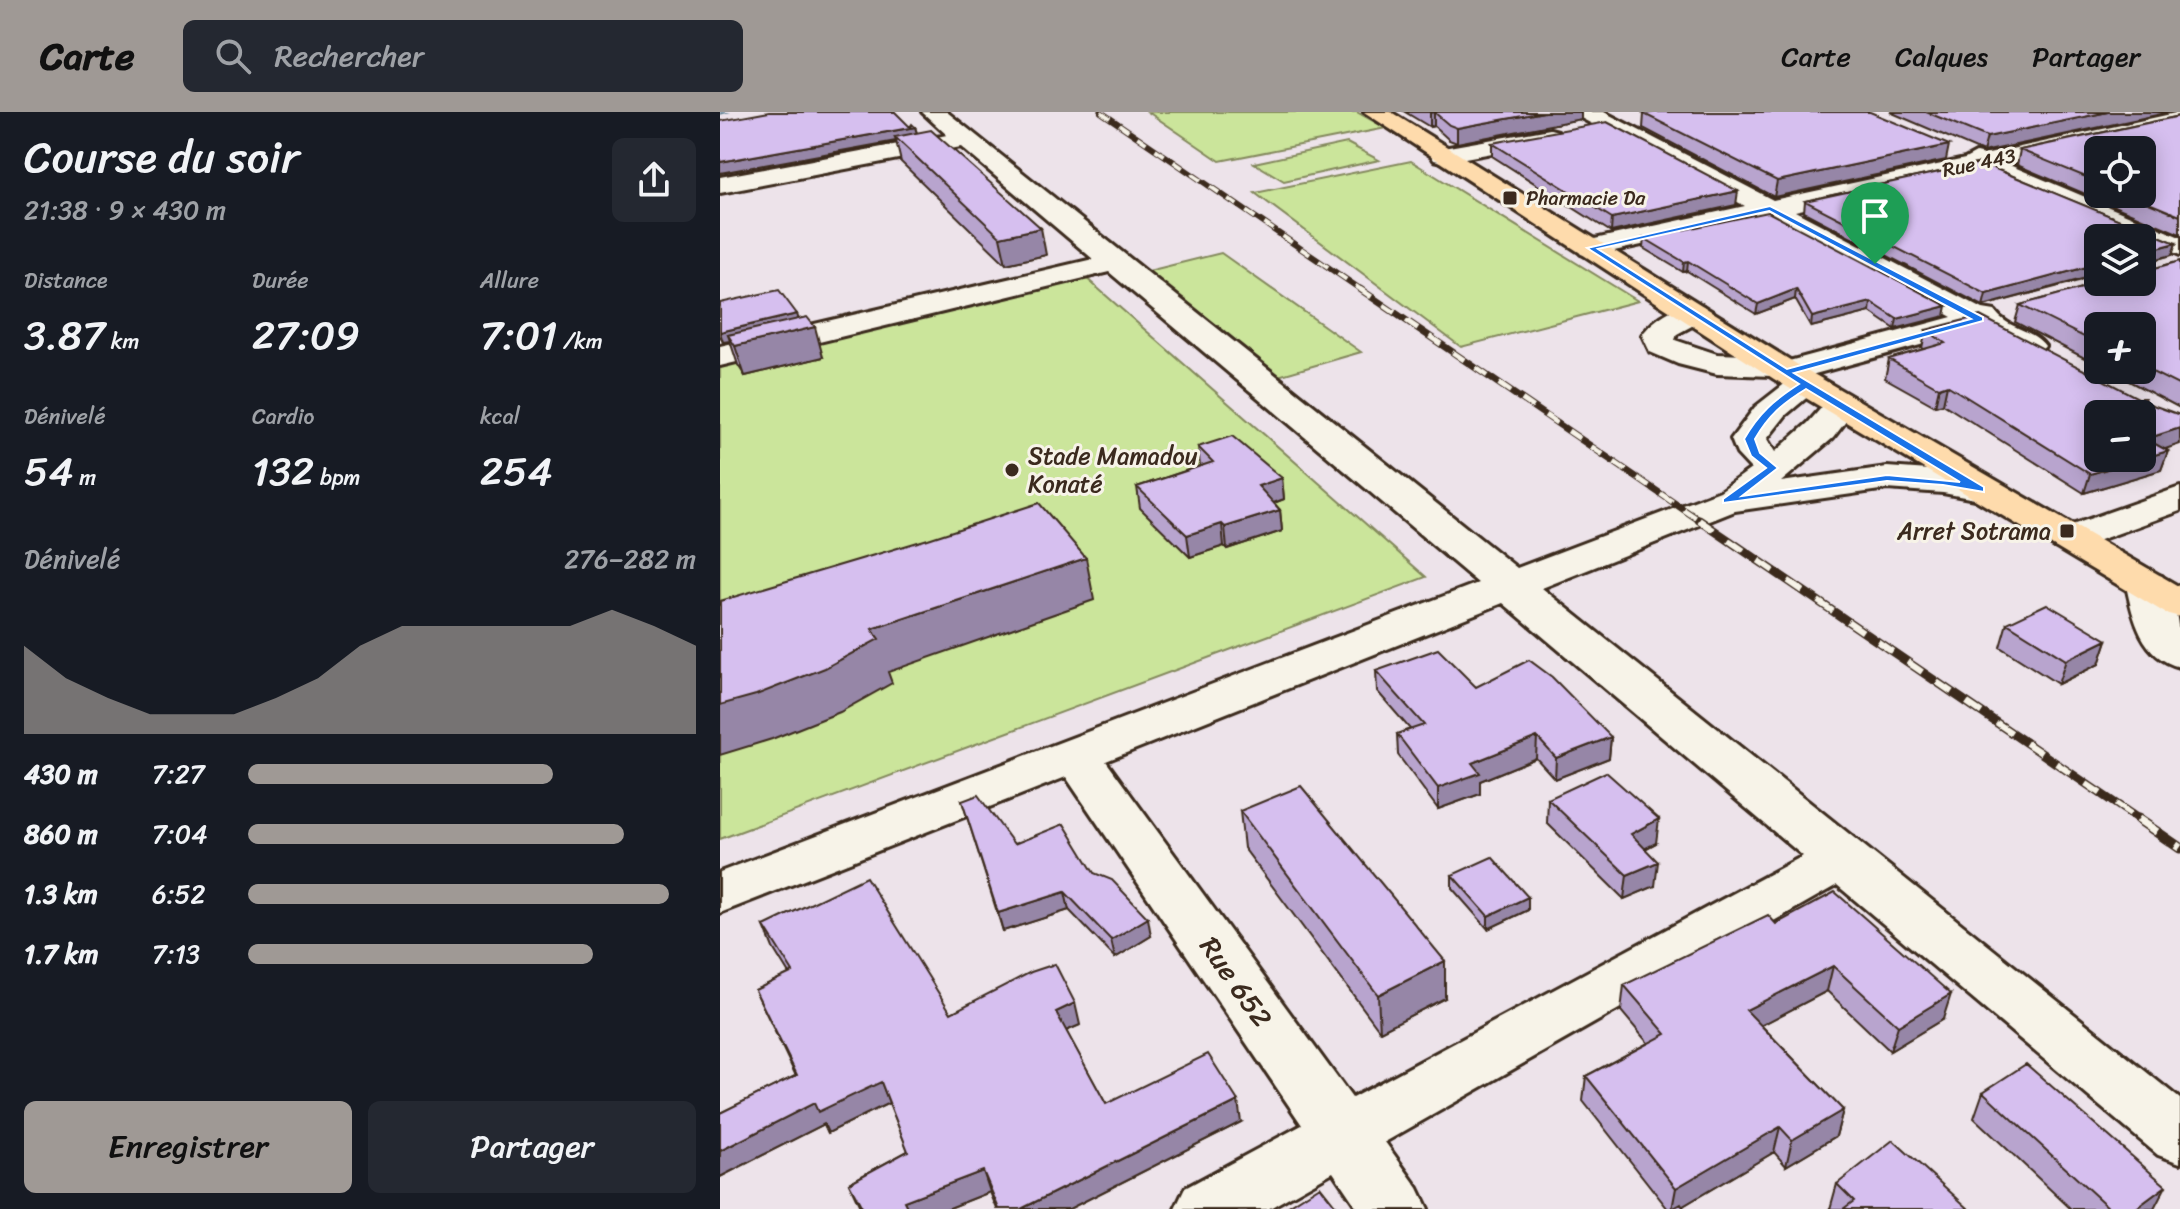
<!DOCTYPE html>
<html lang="fr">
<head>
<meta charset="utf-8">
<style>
  :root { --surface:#171b24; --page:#242831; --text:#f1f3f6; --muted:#9ea1a6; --accent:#9f9995 }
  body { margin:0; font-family:Sriracha,sans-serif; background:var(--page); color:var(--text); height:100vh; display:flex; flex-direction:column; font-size:30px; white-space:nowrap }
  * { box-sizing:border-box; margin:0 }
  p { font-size:26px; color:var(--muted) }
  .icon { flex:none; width:44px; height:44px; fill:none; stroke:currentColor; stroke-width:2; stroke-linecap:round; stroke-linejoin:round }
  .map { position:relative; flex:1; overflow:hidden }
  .details { display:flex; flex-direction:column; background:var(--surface); width:720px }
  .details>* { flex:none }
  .fabs { position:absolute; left:1364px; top:24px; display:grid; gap:16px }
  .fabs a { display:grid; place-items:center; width:72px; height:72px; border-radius:12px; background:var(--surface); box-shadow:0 4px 20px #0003; font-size:40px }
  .pin { position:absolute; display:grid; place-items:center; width:68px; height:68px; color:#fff; margin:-82px -34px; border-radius:50% 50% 50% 0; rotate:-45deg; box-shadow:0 0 8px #0007 }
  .pin .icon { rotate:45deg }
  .round { display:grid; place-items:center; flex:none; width:84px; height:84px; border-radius:12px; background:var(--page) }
  .headline { display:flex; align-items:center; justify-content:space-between; height:136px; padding:0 24px }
  h1 { font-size:44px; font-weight:600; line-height:60px }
  .metrics { display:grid; grid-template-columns:repeat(3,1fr); gap:12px; height:136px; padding:8px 24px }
  .metrics div { display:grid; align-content:center }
  .metrics b { font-size:40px; font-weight:600 }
  .metrics small { font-size:22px; font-weight:400 }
  .metrics p { font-size:22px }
  .chart { height:224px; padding:16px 24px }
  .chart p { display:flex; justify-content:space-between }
  .chart svg { width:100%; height:144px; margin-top:8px; fill:var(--accent); opacity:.7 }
  .cta { display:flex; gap:16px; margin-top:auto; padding:16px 24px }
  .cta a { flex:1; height:92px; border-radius:12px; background:var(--accent); color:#111; font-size:32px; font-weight:600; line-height:92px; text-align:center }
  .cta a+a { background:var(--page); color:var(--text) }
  ul { padding:0 24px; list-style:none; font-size:26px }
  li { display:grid; grid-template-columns:128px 96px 1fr; align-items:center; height:60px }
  li i { height:20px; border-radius:10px; background:var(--accent) }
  header { display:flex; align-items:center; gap:48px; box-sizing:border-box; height:112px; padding:0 40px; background:var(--accent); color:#111 }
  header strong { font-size:38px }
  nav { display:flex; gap:44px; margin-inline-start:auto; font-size:28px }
  .search { width:560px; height:72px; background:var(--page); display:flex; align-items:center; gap:20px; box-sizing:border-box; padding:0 28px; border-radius:12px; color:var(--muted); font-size:30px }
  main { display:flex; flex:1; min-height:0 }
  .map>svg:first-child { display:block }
</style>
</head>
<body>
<header>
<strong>Carte</strong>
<div class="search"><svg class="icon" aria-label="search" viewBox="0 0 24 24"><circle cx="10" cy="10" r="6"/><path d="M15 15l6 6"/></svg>Rechercher</div>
<nav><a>Carte</a><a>Calques</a><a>Partager</a></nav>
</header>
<main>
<section class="details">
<div class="headline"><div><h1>Course du soir</h1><p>21:38 · 9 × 430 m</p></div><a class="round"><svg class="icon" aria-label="share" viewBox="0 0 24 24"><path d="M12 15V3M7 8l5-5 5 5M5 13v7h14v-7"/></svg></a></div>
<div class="metrics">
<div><p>Distance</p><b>3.87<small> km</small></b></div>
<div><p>Durée</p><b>27:09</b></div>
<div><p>Allure</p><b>7:01<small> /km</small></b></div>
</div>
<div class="metrics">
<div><p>Dénivelé</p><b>54<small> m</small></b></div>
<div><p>Cardio</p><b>132<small> bpm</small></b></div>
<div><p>kcal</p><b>254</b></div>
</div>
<div class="chart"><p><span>Dénivelé</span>276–282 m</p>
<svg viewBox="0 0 160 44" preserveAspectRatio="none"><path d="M0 44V17L10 27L20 33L30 38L40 38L50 38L60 33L70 27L80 17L90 11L100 11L110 11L120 11L130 11L140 6L150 11L160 17V44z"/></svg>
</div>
<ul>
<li><b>430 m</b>7:27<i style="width:68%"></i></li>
<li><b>860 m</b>7:04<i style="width:84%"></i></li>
<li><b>1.3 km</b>6:52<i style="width:94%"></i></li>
<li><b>1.7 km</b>7:13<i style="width:77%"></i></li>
</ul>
<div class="cta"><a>Enregistrer</a><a>Partager</a></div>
</section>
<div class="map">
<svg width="1460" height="1097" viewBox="0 0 1460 1097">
  <rect width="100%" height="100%" fill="#ede3ea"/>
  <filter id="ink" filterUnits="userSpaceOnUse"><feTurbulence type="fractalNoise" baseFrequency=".0125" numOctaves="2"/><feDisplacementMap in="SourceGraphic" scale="16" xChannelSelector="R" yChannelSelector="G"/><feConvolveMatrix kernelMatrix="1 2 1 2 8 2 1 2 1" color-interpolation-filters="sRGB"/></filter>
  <g filter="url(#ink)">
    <!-- green -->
    <path fill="#cbe59b" stroke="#83885c" stroke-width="2" d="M428 0H637L666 16 500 49Z
      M627 31 659 48 564 69 534 51Z
      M691 49 918 189 741 235 535 81Z
      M501 141 641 240 548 267 416 162Z
      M365 165 706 465 0 727V252Z"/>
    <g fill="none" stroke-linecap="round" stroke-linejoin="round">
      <!-- stream -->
      <path fill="#6a8898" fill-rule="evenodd" d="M0 0H11L0 3Z"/>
      <defs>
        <path id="minor" d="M202 0H227L797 456 1000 379 1031 357 1017 342 1011 327 1035 295 1067 270 1052 264 997 262 958 252 930 240 922 223C935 205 961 189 983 194L987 201 983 208 957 222 955 228 997 242 1056 244 1069 249 1232 205 1046 106 871 144 861 142 857 136 861 130 1025 94 859 5 856 0H884L1053 88 1245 47 1256 41 1264 43 1460 0V14L1287 52 1460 125V143L1259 58 1075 99 1263 197 1275 199C1287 217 1313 217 1325 234L1320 241 1309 244 1298 241 1255 218 1091 263 1098 265 1103 272 1066 303 1047 327 1055 340 1088 311 1109 287 1121 284 1133 287 1138 294 1113 326 1061 370 1167 355 1223 359 1273 369 1279 377 1273 385 1260 388 1223 381 1167 377 1015 399 822 476 1460 987V1051L1438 1043 1117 773 665 1030 698 1076 708 1097H638L613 1060 548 1097H455L465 1076 582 1013 346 665 0 801V760L758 471 389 160 0 254V234L373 147 241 35 0 81V65L227 23ZM783 491 1083 744 632 986 386 649Z
          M830 17 838 19 842 24 838 29 723 50 714 48 711 43 714 38 723 36Z
          M1460 375V399L1349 439 1335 435 1329 427 1335 419Z
          M1427 461 1442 464C1459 490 1460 526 1460 555 1422 546 1413 507 1406 473L1412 464Z"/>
        <path id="major" d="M644 0H671L1078 253 1460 475V505L1445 501 1054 267Z"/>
      </defs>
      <!-- minor casing -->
      <use href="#minor" stroke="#3b2a1e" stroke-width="6"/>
      <!-- major casing -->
      <use href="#major" stroke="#3b2a1e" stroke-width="6"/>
      <!-- minor -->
      <use href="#minor" fill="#f7f3e8" fill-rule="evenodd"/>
      <!-- major -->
      <use href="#major" fill="#fedbac" fill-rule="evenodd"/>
      <defs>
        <path id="rail-far3" d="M381 0 643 179"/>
        <path id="rail-far2" d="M640 177 982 410"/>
        <path id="rail-far1" d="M979 408 1421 709"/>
        <path id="rail" d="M1418 707 1460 736"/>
      </defs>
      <!-- rail-far3 casing -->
      <use href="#rail-far3" stroke="#3b2a1e" stroke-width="6"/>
      <!-- rail-far2 casing -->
      <use href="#rail-far2" stroke="#3b2a1e" stroke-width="7"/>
      <!-- rail-far1 casing -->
      <use href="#rail-far1" stroke="#3b2a1e" stroke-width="9"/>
      <!-- rail casing -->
      <use href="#rail" stroke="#3b2a1e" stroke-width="11"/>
      <!-- rail-far3 -->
      <use href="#rail-far3" stroke="#f7f3e8" stroke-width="4" stroke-dasharray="11" stroke-linecap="butt"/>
      <!-- rail-far2 -->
      <use href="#rail-far2" stroke="#f7f3e8" stroke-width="5" stroke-dasharray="14" stroke-linecap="butt"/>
      <!-- rail-far1 -->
      <use href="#rail-far1" stroke="#f7f3e8" stroke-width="6" stroke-dasharray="18" stroke-linecap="butt"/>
      <!-- rail -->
      <use href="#rail" stroke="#f7f3e8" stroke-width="8" stroke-dasharray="23" stroke-linecap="butt"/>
    </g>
    <!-- wall -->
    <path fill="#b8a4ce" stroke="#3b2a1e" stroke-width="2" fill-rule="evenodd" d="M685 0H861V7L737 31 729 28 714 14 710 15Z
      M1170 0H1451L1263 40Z
      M924 2 1226 48 1054 85 923 16Z
      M1460 4V122L1297 53 1300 38ZM1378 38 1422 82H1378Z
      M0 9 195 15 197 21 326 143 286 152 181 50 176 29 0 61Z
      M772 31 1016 93 891 120 772 44Z
      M1261 51 1456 131 1452 143 1423 151 1422 157 1428 158 1460 149V296L1388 258H1422V214H1378V253L1295 210 1300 193 1384 170H1422V126H1378V164L1263 194 1084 100 1085 89Z
      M924 126 1225 204 1175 217 1150 200 1091 215 1075 187 1036 202 967 159 963 160 923 136Z
      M0 191 78 207 103 245 25 264 18 253 10 229 3 230 0 225Z
      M1206 218 1427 291 1446 337 1448 339 1441 358 1364 381 1223 292 1215 294 1165 266 1169 247 1204 237 1202 236Z
      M478 335 562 366 564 387 554 391 560 398 562 419 507 437 504 434 470 445 420 396 417 375 480 354Z
      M1287 511 1387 528 1379 552 1338 572 1280 535Z
      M656 559 756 575 891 625 889 646 835 667 816 646 760 669V682L718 697 678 643 677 622 690 617 657 579Z
      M828 687 936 731 925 737 935 774 904 787 827 711Z
      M242 689 294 732 374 761 431 824 395 846 349 798 283 819Z
      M520 699 725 886 660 919 524 736Z
      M732 763 808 785V798L768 817 732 776Z
      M1056 812 1223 907 1170 939 1107 879 1041 913 1123 998 1116 1024 1066 1054 1054 1040 963 1094 964 1097H948L863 989 866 964 928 931 901 899 904 873Z
      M44 814 231 901 360 913 346 919 386 992 521 1010 349 1097H277L270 1080 227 1097H141L129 1071 188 1039 169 991 108 1021 104 1012 0 1065V1001L76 964 35 878 69 862 53 836Z
      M1263 980 1434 1097H1351L1254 1006Z
      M1117 1072 1249 1097H1110Z"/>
    <!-- shaded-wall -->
    <path fill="#9686a7" stroke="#3b2a1e" stroke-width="2" d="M714 0V14L710 15V1Z
      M824 0H861V7L737 31V16Z
      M1388 0H1451L1263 40 1267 25Z
      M195 15 198 25H175L176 29 0 61V50Z
      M1229 33 1226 48 1054 85 1057 69Z
      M1018 79 1016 93 891 120 892 106Z
      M321 116 326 143 286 152 280 125Z
      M1456 131 1452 143 1422 151 1423 140Z
      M968 149 967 159 963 160 964 150Z
      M1378 152 1377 163 1263 194 1266 182Z
      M1076 177 1075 187 1036 202 1038 192Z
      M1151 190 1150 200 1091 215 1092 205Z
      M1227 194 1225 204 1175 217 1177 207Z
      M77 202 80 212 8 223 10 229 3 230 0 220Z
      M95 215 103 245 25 264 15 234Z
      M1227 273 1223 292 1215 294 1219 276Z
      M1460 316V332L1422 345 1426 327Z
      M1448 339 1441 358 1364 381 1370 362Z
      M562 366 564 387 540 396 538 374Z
      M560 398 562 419 507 437 505 415Z
      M502 412 504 434 470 445 467 423Z
      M366 446 374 488 168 560 172 571 120 600 52 627 0 643V593L152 517Z
      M1387 528 1379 552 1338 572 1346 548Z
      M817 625 816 646 760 669V682L718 697V676L752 651Z
      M891 625 889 646 835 667 836 646Z
      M939 707 936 731 908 745 911 722Z
      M938 750 935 774 904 787 907 763Z
      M345 780 349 798 283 819 278 801Z
      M808 785V798L768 817V804Z
      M428 806 431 824 395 846 391 828Z
      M725 849V886L660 919 658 883Z
      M1113 854 1107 879 1021 924 1026 898Z
      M1231 882 1223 907 1170 939 1178 914Z
      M355 891 360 913 341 921 336 900Z
      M161 970 169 991 108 1021 104 1012 0 1065V1039L94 991Z
      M518 989 521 1010 349 1097H301Z
      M1123 998 1116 1024 1066 1054 1072 1028Z
      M1060 1015 1054 1040 958 1097H952L956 1076Z
      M263 1059 270 1080 227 1097H187L184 1089Z
      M1446 1074 1434 1097H1415Z"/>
    <!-- building -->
    <path fill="#d6bfef" stroke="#3b2a1e" stroke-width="2" fill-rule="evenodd" d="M49 0H175L190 15 192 12 195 15 0 50V9Z
      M714 0H824L737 16 729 13Z
      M935 0H1150L1229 33 1057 69 924 2Z
      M1206 0H1388L1267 25Z
      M1460 4V104L1407 82H1422V38H1378V70L1300 38Z
      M887 10 1018 79 892 106 772 31Z
      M211 18 321 116 280 125 175 25Z
      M1261 51 1456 131 1423 140 1422 155V126H1378V152L1266 182 1085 89Z
      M1048 100 1227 194 1177 207 1151 190 1092 205 1076 177 1038 192 968 149 964 150 924 126Z
      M1460 149V274L1422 255V214H1378V232L1300 193 1384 170H1422V157L1428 158Z
      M59 178 77 202 0 220V191Z
      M1260 204 1418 286H1425L1427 291 1460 303V316L1426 327 1448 339 1370 362 1227 273 1219 276 1169 247 1225 231 1206 218ZM1378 302H1422V346H1378Z
      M87 205 95 215 15 234 8 223Z
      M512 324 562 366 538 374 560 398 505 415 502 412 467 423 417 375 493 350 478 335Z
      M319 391 366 446 152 517 159 527 105 556 36 583 0 593V489L208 427Z
      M1327 492 1387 528 1346 548 1287 511Z
      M718 537 756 575 809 548 832 565 891 625 836 646 817 625 752 651 760 661 718 676 677 622 704 613 656 559Z
      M886 660 939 707 911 722 938 750 907 763 828 687Z
      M581 674 725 849 658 883 520 699Z
      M258 683 294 732 344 712 374 761 392 768 428 806 391 828 345 780 278 801 242 689Z
      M772 745 808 785 768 804 732 763Z
      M146 765 231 901 311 860 335 852 355 891 336 900 386 992 488 942 518 989 301 1097H279L263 1059 184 1089 188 1097H143L129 1071 188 1039 161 970 98 1000 94 991 0 1039V1001L77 963 35 878 73 860 44 814Z
      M1115 780 1231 882 1178 914 1113 854 1026 898 1123 998 1072 1028 1060 1015 956 1076 866 964 946 922 904 873 1048 803 1056 812Z
      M1306 952 1446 1074 1415 1097H1390L1263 980Z
      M1173 1028 1249 1097H1123L1134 1089 1117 1072Z
      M600 1074 618 1097H564Z
      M961 1092 964 1097H952Z"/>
  </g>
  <!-- route -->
  <path fill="#1a73e8" stroke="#fff" stroke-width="2" fill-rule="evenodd" d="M1050 94 1263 205V209L1074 261 1264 375V380L1223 373 1167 369 1003 391V387L1046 356 1031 344 1024 327C1039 301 1054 288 1079 272L867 136ZM1049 99 1251 207 1067 257 878 137ZM1086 277 1240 370 1167 363 1022 384 1058 356 1040 341 1035 327C1049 303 1063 291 1086 277Z"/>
  <!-- markers -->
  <g fill="#3b2a1e" stroke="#f7f3e8" stroke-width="3">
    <rect x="782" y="78" width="16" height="16" rx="4"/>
    <circle cx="292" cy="358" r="8"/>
    <rect x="1339" y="411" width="16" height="16" rx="4"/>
  </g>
  <g text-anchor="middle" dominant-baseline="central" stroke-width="6" stroke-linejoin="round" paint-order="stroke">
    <!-- far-street labels -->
    <g font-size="20" fill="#3b2a1e" stroke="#f7f3e8">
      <text transform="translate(1259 51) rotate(-12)">Rue 443</text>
    </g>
    <!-- far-poi labels -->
    <g font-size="20" fill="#3b2a1e" stroke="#f7f3e8" text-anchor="start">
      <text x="806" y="86">Pharmacie Da</text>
    </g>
    <!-- poi labels -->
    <g font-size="24" fill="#3b2a1e" stroke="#f7f3e8" text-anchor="start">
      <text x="308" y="344">Stade Mamadou<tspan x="308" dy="28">Konaté</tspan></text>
      <text x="1331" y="419" text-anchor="end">Arret Sotrama</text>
    </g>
    <!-- near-street labels -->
    <g font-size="28" fill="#3b2a1e" stroke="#f7f3e8">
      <text transform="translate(516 870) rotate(55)">Rue 652</text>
    </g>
  </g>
</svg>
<div class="fabs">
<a><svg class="icon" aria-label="locate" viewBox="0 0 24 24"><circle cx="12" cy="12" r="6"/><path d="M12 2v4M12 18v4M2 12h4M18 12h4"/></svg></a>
<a><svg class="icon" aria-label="layers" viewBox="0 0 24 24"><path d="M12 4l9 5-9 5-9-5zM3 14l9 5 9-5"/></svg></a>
<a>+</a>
<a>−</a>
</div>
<div class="pin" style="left:1155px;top:152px;background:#1e9e55"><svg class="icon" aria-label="arrive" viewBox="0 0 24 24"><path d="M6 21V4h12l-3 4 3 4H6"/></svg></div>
</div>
</main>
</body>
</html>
